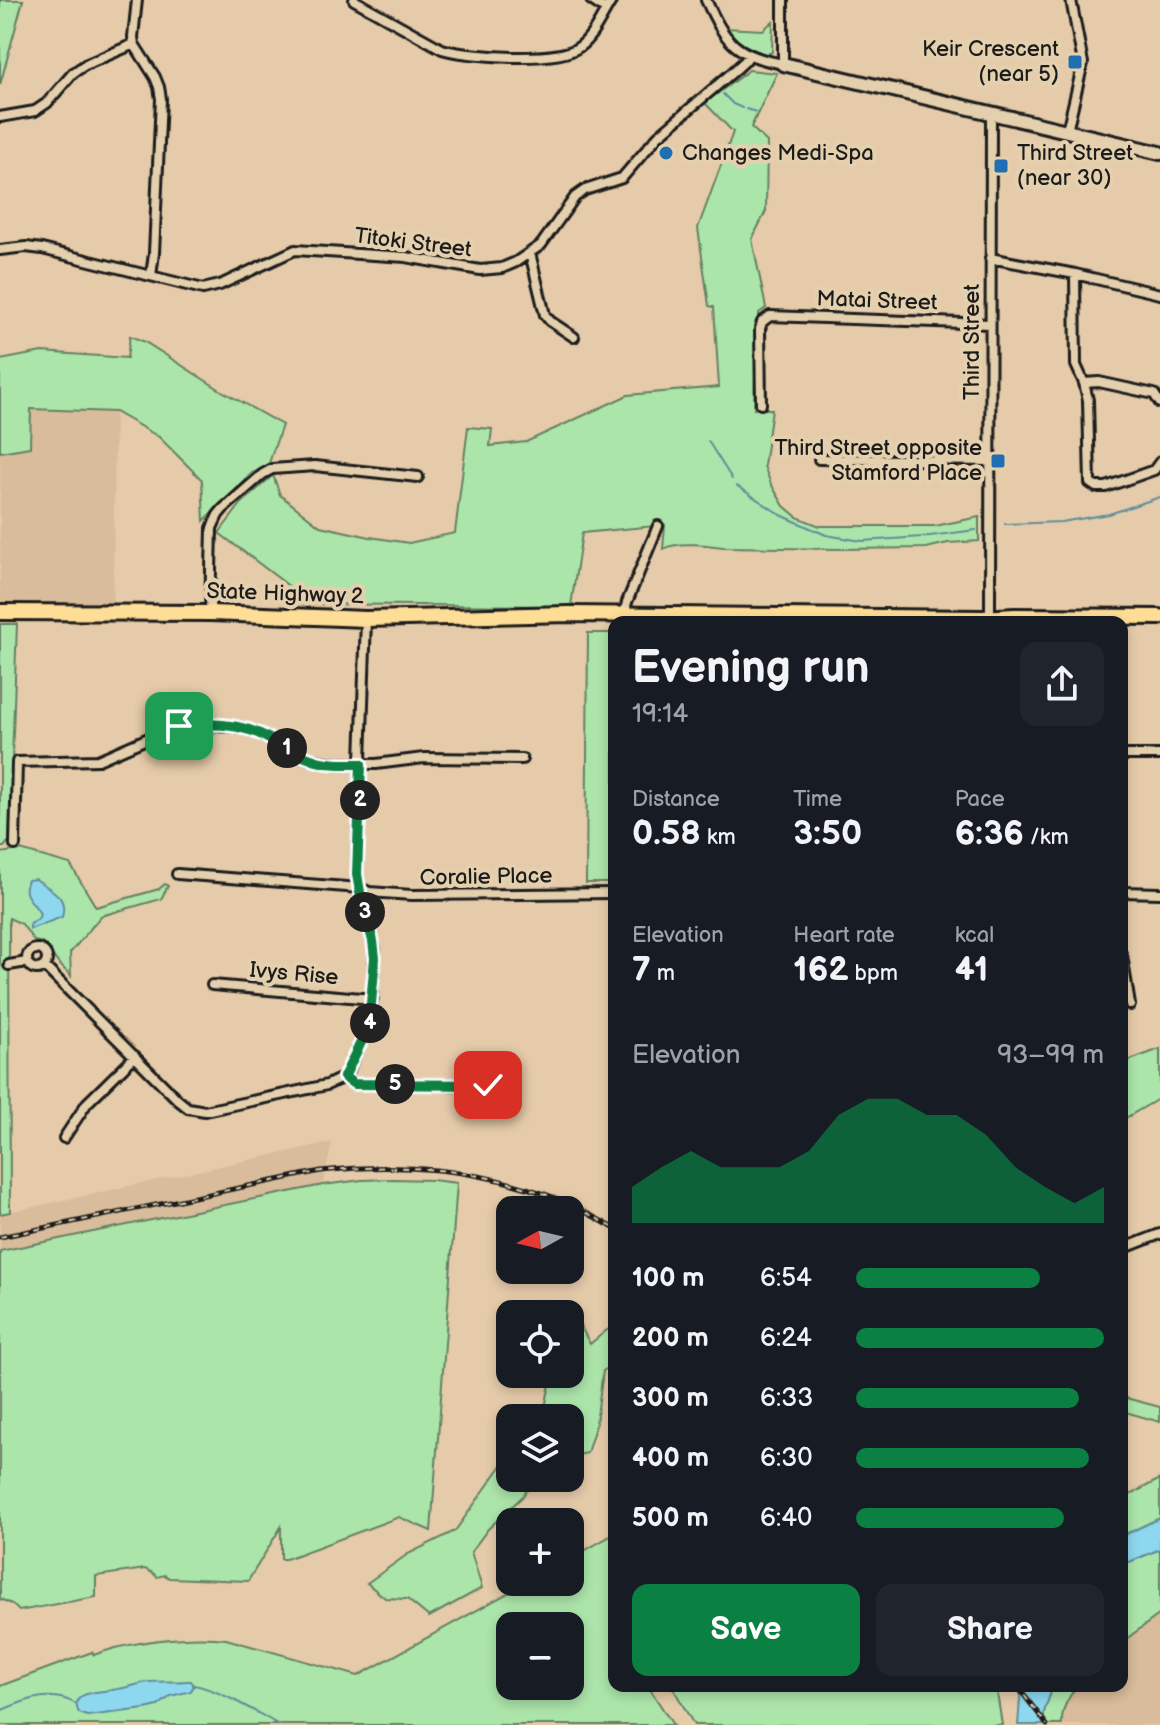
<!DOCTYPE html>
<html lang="en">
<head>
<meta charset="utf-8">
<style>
  :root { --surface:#171b24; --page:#20242c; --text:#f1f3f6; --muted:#9ea1a6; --accent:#0b8043 }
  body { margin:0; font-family:"Balsamiq Sans",sans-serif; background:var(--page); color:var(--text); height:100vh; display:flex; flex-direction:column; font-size:30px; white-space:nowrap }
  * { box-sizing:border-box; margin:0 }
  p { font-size:26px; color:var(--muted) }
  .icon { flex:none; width:44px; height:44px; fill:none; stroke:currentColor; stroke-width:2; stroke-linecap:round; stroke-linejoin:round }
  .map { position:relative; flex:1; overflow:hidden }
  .sheet { position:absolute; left:608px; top:616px; width:520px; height:1076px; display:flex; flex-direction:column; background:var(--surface); border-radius:16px; box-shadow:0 4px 12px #0003 }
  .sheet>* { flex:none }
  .needle { width:52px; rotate:262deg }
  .buttons { position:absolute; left:496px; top:1196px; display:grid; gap:16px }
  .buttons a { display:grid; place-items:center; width:88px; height:88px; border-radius:16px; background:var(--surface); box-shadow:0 4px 12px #0003; font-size:40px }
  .pin { position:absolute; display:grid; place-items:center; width:68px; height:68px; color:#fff; margin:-34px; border-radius:16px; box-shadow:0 4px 12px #0006 }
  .km { position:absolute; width:40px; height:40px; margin:-20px; border-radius:50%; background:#222; color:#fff; font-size:22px; line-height:40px; text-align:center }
  .round { display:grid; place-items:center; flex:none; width:84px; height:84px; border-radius:16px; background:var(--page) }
  .overview { display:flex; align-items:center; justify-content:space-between; height:136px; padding:0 24px }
  h1 { font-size:44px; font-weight:700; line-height:60px }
  .metrics { display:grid; grid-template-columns:repeat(3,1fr); gap:12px; height:136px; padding:8px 24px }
  .metrics div { display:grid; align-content:center }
  .metrics b { font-size:34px; font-weight:700 }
  .metrics small { font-size:22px; font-weight:400 }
  .metrics p { font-size:22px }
  .chart { height:224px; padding:16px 24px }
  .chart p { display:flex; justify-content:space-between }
  .chart svg { width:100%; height:144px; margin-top:8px; fill:var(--accent); opacity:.7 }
  .primary-button { display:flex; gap:16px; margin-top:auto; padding:16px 24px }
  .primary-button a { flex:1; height:92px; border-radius:16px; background:var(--accent); color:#fff; font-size:32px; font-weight:700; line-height:92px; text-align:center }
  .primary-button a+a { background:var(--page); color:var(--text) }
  ul { padding:0 24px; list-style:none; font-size:26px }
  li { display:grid; grid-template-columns:128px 96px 1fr; align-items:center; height:60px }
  li i { height:20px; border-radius:10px; background:var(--accent) }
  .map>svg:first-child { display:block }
</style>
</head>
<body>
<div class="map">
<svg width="1160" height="1725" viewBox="0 0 1160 1725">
  <rect width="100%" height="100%" fill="#e5cba9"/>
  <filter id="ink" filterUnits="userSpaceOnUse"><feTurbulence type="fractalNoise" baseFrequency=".0125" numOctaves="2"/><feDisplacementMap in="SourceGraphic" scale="16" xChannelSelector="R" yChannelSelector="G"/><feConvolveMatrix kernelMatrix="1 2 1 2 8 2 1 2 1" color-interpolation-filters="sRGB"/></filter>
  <g filter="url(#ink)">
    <!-- built -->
    <path fill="#d8bc9b" d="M31 409 115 412 113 603H0V452L30 446Z
      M332 1142 323 1185 0 1251V1214Z
      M1160 1614V1725H1062L1064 1707 1068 1698 1077 1686H1122V1642Z"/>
    <!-- green -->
    <path fill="#ace5aa" stroke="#648063" stroke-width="2" fill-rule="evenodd" d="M0 0H23L0 85Z
      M773 21 772 52 765 55 736 41 726 28 763 30Z
      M749 70 777 73 751 127 767 142 766 211 752 239 766 308 759 313 760 324 756 344 754 409H772L764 466 771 484 784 506 797 517 820 526H935L979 517V541L948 543 926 548 838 549 724 547C708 545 676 541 663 549L665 525 582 533 571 606 292 604 290 587 219 533 241 504 273 475 280 495 320 526 370 537 409 543 455 533 468 427 492 429 490 446 526 442 628 395 719 387 714 307 709 306 698 228 733 132 705 103Z
      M130 336 145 342 222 391 282 425 268 466 252 473 204 521 202 480 159 437 115 412 31 409 30 447 0 452V360L42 352 127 358Z
      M0 624H17L9 841 4 847H0Z
      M588 633H614V883H586Z
      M20 850 70 864 96 907 159 889 165 884 168 886 161 899 101 916 70 953 71 976C66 970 59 965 55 959 48 948 48 943 34 941L22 924 9 918 10 1212 0 1214V853Z
      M1160 1049V1098L1122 1120V1063Z
      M393 1179 432 1180 457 1183 431 1531 399 1517 286 1559H281V1527L248 1581 169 1578 165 1575 157 1577 153 1573 145 1569 96 1576V1597L19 1611 12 1604 0 1599V1251L323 1185 362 1180Z
      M541 1301 574 1314 590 1344 607 1330 614 1327V1364L603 1371 596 1423 587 1453 570 1457V1418H535L546 1403 551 1379 546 1374H570V1314H530Z
      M1122 1397 1160 1407V1422L1122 1411Z
      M510 1454V1478H536L522 1497 488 1529 471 1552 482 1588 429 1617 407 1599 385 1598 367 1583 408 1554 455 1531Z
      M1160 1479V1518L1122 1536V1499Z
      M614 1534V1666L612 1669 614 1674V1686H648L673 1725H0V1686L92 1652 94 1655C127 1642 190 1634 226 1639L358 1676 528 1582H570V1559ZM510 1626H570V1686H510Z
      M1160 1549V1614L1122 1642V1565Z
      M672 1686H996L1002 1725H694Z
      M1053 1686H1077C1068 1698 1061 1709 1062 1725H1043L1044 1712Z"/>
    <!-- water -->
    <path fill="#8ed8ef" stroke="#608d9b" stroke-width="2" d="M36 879C51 891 68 895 62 917L30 929V924L38 919 40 914C34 901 20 896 28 880Z
      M1160 1518V1549L1122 1565V1536Z
      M187 1681H191L194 1685 191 1691 171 1696 158 1706 145 1709 87 1716 79 1713C67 1689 105 1692 118 1689 129 1688 138 1683 149 1682 162 1681 174 1682 187 1681Z
      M1021 1686H1053L1044 1712 1043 1725H1018Z"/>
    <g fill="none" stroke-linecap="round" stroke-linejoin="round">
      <!-- stream -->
      <path stroke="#608d9b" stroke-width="2" d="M723 94 733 104 742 108
        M746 109 756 112
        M708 441 732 479
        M737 486 781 515 826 535 862 541 922 537 976 530
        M1005 524 1061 522 1109 514 1160 497
        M193 1685C216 1688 258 1713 279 1725
        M0 1711C25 1700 51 1689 76 1704"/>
      <defs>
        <path id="street" d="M137 0 133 37 134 44 155 77 159 87 161 99 154 253 151 276
          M354 0 442 49C468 57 558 63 579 47 594 36 602 15 612 0
          M591 0 606 10
          M706 0C726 43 735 55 783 64V0
          M991 114 990 610 993 620
          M0 117 35 111 47 103 73 73 85 65 134 44
          M1067 131 1083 63 1071 0
          M0 250 26 247 42 249 203 289 220 285 295 250 406 257 480 270 502 268 516 262 541 245 575 197 585 190 622 178 658 136 734 71 745 61 749 55
          M530 253 545 315 550 321 574 337
          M990 258 1075 274 1160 294
          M1075 274 1076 365 1084 383 1088 400 1090 483 1096 487H1106L1154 470 1160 462
          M1084 383 1099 382 1154 394 1160 403
          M761 404 760 329 762 322 770 316 990 324
          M819 459 991 461
          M210 613 212 528 218 515 223 509 263 474 272 469 315 466 418 477
          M624 616 627 602 658 526
          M1122 755H1160
          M15 845 17 762 98 760 167 730 179 726 190 725 238 727 258 733 309 759 332 763 376 764 424 758 522 759
          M177 874 360 888 369 892 412 895 614 893
          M1122 892 1160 893
          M27 959a10 10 0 1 1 20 0a10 10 0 1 1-20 0Z
          M1122 955 1130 1005
          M9 965 27 962
          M44 966 178 1100 188 1108 205 1111 327 1085 344 1077 348 1072 371 1019 375 949 361 898 357 874 366 619
          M212 985 373 999
          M344 1077 354 1084 488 1085
          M64 1138 87 1103 135 1056
          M1122 1249 1160 1234"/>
        <path id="secondary" d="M783 64 1160 153"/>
        <path id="highway" d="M0 612 210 613 366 619 568 614 983 618 1014 616 1160 617"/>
      </defs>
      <!-- street casing -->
      <use href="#street" stroke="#1c1c1c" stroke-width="14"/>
      <!-- secondary casing -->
      <use href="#secondary" stroke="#1c1c1c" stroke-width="18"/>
      <!-- highway casing -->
      <use href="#highway" stroke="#1c1c1c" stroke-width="20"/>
      <!-- street -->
      <use href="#street" stroke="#e5d0ae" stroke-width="8"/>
      <!-- secondary -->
      <use href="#secondary" stroke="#e5d0ae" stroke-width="12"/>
      <!-- highway -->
      <use href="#highway" stroke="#fedd96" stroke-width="14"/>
      <defs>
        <path id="rail" d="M0 1237 321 1171C401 1163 477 1168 553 1197 574 1205 594 1217 614 1228
          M1017 1686 1047 1725"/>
      </defs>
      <!-- rail casing -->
      <use href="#rail" stroke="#1c1c1c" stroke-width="5"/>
      <!-- rail -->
      <use href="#rail" stroke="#e5d0ae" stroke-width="2" stroke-dasharray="6" stroke-linecap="butt"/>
    </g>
  </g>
  <g fill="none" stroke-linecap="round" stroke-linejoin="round" filter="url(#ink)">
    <defs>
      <path id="route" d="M179 726C204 723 236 723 260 734 276 742 293 753 311 759 326 765 344 764 361 764L357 874 361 898 373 941 375 958 369 1026 344 1077 354 1084 488 1085"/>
    </defs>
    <!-- route casing -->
    <use href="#route" stroke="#fff" stroke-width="16"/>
    <!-- route -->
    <use href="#route" stroke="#0b8043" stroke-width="10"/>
  </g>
  <!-- markers -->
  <g fill="#1f6fb2" stroke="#e5d0ae" stroke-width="3">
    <rect x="1067" y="54" width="16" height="16" rx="4"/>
    <circle cx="666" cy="153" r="8"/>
    <rect x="993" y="158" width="16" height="16" rx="4"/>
    <rect x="990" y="453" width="16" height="16" rx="4"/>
  </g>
  <g text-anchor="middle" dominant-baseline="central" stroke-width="8" stroke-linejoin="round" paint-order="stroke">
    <!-- poi labels -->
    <g font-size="22" fill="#1c1c1c" stroke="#e5d0ae" text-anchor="end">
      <text x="1059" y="49">Keir Crescent<tspan x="1059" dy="25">(near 5)</tspan></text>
      <text x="682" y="153" text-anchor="start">Changes Medi-Spa</text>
      <text x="1017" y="153" text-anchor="start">Third Street<tspan x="1017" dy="25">(near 30)</tspan></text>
      <text x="982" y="448">Third Street opposite<tspan x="982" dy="25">Stamford Place</tspan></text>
    </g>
    <!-- street labels -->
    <g font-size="22" fill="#1c1c1c" stroke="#e5d0ae">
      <text transform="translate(413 243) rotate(7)">Titoki Street</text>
      <text transform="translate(877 301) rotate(2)">Matai Street</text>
      <text transform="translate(972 342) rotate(-90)">Third Street</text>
      <text transform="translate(285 594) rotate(2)">State Highway 2</text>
      <text transform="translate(486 877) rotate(-1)">Coralie Place</text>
      <text transform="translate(294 974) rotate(5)">Ivys Rise</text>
    </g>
  </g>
</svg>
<div class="buttons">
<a><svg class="needle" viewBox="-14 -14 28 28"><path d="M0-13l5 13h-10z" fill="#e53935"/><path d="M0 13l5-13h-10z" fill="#9ea1a6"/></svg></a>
<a><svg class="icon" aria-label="locate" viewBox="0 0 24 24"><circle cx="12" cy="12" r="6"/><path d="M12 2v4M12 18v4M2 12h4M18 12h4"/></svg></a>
<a><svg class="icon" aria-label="layers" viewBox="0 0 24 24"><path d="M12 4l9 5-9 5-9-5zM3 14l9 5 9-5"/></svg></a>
<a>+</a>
<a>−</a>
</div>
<div class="pin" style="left:179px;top:726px;background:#1e9e55"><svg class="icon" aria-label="arrive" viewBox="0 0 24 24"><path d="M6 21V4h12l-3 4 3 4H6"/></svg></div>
<div class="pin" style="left:488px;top:1085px;background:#d93025"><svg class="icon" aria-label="check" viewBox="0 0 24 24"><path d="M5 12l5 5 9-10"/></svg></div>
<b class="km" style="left:287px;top:748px">1</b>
<b class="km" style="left:360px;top:800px">2</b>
<b class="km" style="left:365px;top:912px">3</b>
<b class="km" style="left:370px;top:1023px">4</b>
<b class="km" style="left:395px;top:1084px">5</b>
<section class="sheet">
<div class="overview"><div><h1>Evening run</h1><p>19:14</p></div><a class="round"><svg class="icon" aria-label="share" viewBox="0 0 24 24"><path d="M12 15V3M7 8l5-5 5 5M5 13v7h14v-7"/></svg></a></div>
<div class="metrics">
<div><p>Distance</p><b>0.58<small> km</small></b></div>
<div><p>Time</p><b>3:50</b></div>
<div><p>Pace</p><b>6:36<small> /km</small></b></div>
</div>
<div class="metrics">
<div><p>Elevation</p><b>7<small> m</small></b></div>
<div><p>Heart rate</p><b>162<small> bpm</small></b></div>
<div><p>kcal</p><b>41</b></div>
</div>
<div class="chart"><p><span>Elevation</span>93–99 m</p>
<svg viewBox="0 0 160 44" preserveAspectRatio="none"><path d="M0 44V33L10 27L20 22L30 27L40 27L50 27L60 22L70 11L80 6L90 6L100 11L110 11L120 17L130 27L140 33L150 38L160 33V44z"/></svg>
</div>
<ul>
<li><b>100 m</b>6:54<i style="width:74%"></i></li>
<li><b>200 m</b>6:24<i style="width:100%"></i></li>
<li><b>300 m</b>6:33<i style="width:90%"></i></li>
<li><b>400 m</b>6:30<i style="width:94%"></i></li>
<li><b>500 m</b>6:40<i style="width:84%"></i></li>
</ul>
<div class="primary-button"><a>Save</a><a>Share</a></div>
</section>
</div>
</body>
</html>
